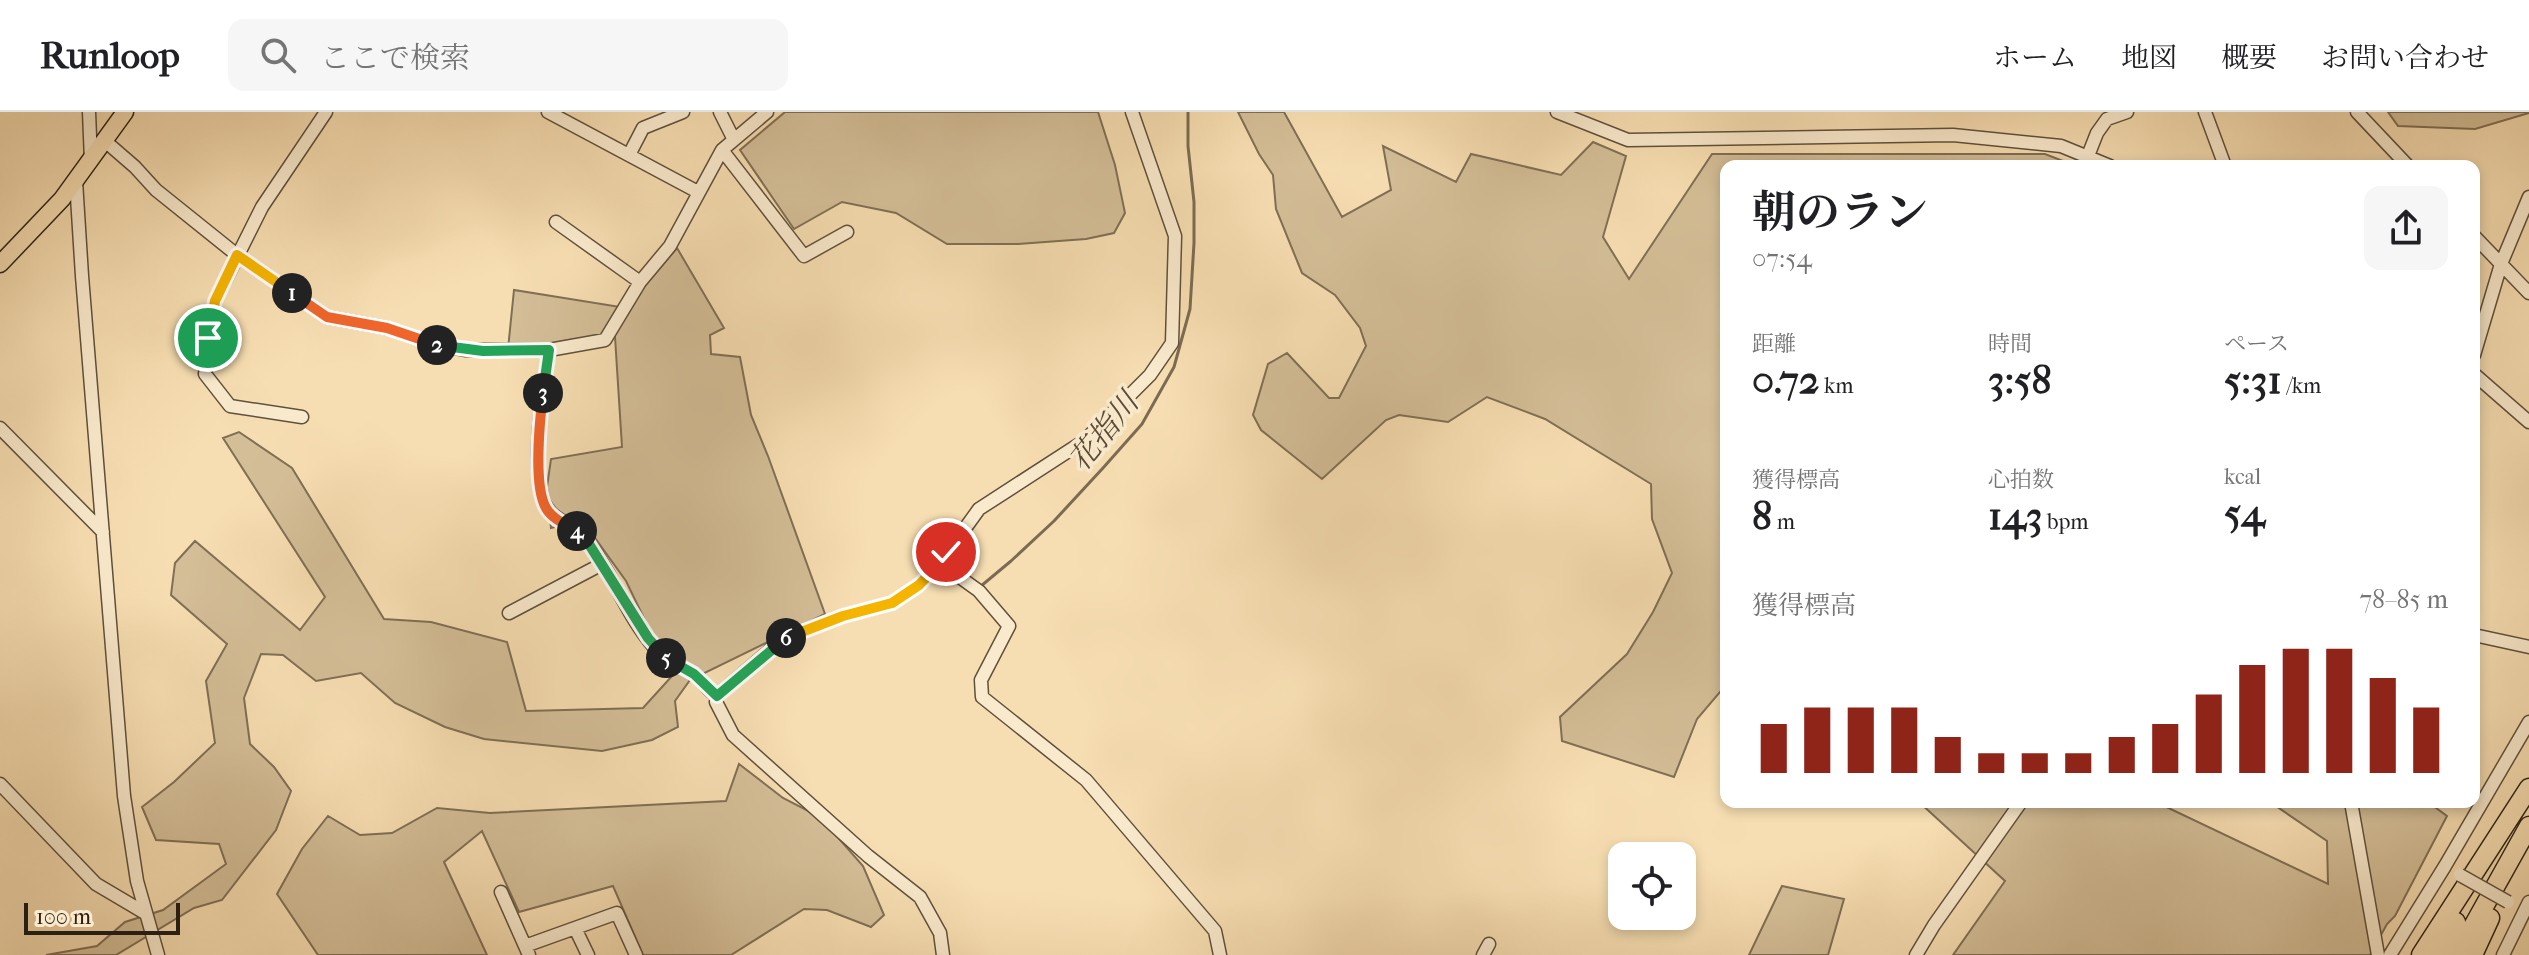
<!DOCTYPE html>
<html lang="ja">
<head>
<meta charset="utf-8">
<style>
  :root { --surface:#fff; --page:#f6f6f6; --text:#202124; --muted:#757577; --line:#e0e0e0; --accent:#8f2418 }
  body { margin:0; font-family:"IM FELL French Canon","Noto Serif JP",serif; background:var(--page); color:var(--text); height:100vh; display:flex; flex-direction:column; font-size:30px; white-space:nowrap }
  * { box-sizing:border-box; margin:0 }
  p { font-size:26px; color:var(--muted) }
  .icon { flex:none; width:44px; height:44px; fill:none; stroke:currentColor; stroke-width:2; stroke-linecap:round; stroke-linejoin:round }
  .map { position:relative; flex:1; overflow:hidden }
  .drawer { position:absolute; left:1720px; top:48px; width:760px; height:648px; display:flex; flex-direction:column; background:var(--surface); border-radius:16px; box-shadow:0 4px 12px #0003 }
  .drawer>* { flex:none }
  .controls { position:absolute; left:1608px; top:730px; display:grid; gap:16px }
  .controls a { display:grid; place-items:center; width:88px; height:88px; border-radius:16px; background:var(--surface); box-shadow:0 4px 12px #0003; font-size:40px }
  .scale { position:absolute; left:24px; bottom:20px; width:156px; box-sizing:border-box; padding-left:8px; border:4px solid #2c2013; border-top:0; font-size:22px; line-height:28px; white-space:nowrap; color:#2c2013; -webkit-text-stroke:6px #faeacd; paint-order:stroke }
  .pin { position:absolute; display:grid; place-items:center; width:68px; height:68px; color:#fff; margin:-34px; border:4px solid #fff; border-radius:50%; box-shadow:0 2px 8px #0007 }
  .km { position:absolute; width:40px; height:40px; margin:-20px; border-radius:50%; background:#222; color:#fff; font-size:22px; line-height:40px; text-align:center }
  .round { display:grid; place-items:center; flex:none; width:84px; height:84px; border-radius:16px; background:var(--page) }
  .headline { display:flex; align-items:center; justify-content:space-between; height:136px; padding:0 32px }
  h1 { font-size:44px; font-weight:700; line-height:60px }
  .figures { display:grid; grid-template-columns:repeat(3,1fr); gap:12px; height:136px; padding:8px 32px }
  .figures div { display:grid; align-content:center }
  .figures b { font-size:40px; font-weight:700 }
  .figures small { font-size:22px; font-weight:400 }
  .figures p { font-size:22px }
  .chart { height:224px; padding:16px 32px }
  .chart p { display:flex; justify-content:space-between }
  .chart svg { width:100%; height:144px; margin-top:8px; stroke:var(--accent); stroke-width:6 }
  header { display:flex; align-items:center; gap:48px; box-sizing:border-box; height:112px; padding:0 40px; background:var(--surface); border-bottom:2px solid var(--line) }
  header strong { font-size:38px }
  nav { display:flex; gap:44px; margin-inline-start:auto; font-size:28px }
  .search { width:560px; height:72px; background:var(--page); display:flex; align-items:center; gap:20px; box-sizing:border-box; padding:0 28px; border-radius:16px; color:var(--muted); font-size:30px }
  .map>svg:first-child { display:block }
</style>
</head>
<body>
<header>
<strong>Runloop</strong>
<div class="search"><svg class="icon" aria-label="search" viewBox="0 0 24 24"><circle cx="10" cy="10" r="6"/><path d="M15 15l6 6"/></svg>ここで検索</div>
<nav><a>ホーム</a><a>地図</a><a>概要</a><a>お問い合わせ</a></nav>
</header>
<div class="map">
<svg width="2529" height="843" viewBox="0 0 2529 843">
  <rect width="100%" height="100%" fill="#f7deb2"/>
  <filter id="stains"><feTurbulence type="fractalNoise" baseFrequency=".0025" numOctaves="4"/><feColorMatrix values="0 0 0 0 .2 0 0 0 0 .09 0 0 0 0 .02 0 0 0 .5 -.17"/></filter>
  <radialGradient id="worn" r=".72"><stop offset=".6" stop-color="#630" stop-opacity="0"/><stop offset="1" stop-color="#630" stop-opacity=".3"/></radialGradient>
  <!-- green -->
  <path fill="#d4be97" stroke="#806f55" stroke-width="2" d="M785 0H1098L1115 53 1125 101 1114 121 1086 127 1018 132H947L896 101 842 90 794 117 740 38Z
    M1238 0H1284L1342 105 1391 78 1383 34 1456 70 1471 42 1561 63 1593 30 1626 44 1603 125 1629 167 1712 42H2045L2071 52 2070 54H1726V573L1697 607 1674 665 1562 629 1560 605 1627 542 1653 500 1672 461 1652 407 1651 372 1545 307 1487 285 1448 310 1399 303 1386 308 1322 367 1261 318 1253 303 1268 252 1287 241 1329 286H1339L1366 234 1360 216 1335 183 1302 161 1276 97 1273 63 1259 42Z
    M2388 0H2529V1L2475 17 2398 14Z
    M677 136 724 216 710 223 711 242 740 245 751 303 768 344 825 502 690 568 675 589 678 615 652 628 602 639 484 627 445 615 395 591 361 561 316 569 283 543 261 542 244 586 250 632 274 655 291 679 276 718 222 788 194 796 116 843H46L97 834 125 810 163 798 226 752 219 732 156 728 142 695 174 670 215 631 206 569 227 532 171 483 175 451 195 429 300 518 325 485 223 326 239 320 292 356 384 507 431 510 507 530 526 599 643 596 672 564 626 469 582 408 551 416 547 375 551 347 622 335 615 225 508 237 514 178 626 196Z
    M739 652 783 686 820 705 863 754 884 803 871 815 827 798 804 797 731 843H643L613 774 519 800 482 719 444 750 487 843H318L277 782 302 737 328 704 360 723 392 721 437 696 490 701 726 689Z
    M1919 690H2156L2328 772 2327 729 2270 690H2428L2447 704 2395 804 2387 812 2370 843H1953L2005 769Z
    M1782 774 1844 787 1828 843H1749Z"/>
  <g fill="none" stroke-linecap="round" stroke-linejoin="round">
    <!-- stream -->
    <path stroke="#7c6b52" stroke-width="3" d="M981 474 1011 449 1054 409 1103 356 1142 312 1174 255 1190 197 1194 131V90L1188 34V0"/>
    <defs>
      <path id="minor" d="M89 0 91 49
        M548 0 698 80
        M720 0 734 28
        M767 0 722 38 804 144 847 120
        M1557 0 1628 28 1953 23 2061 34 2110 54
        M2205 0 2225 54
        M2357 0 2408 54
        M105 29 135 55 156 78 237 143 327 205 387 216 433 232 465 238H549L605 228 640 170 670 134 722 38
        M629 43 643 16 683 0
        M2084 54 2097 21 2107 7 2127 0
        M76 69 82 164 124 684 137 769 158 843
        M556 110 640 170
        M2474 124 2529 181
        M549 238C543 283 532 340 542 385 548 408 571 410 585 426 612 459 626 503 654 535 666 548 682 553 695 563 703 569 708 579 717 584
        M2474 243 2501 152 2529 85
        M2474 262 2529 310
        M302 305 230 294 205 262 215 189 262 95 326 0
        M0 316 103 420
        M940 451 979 479 1009 514 981 568 982 585 1086 668 1215 819 1220 843
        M509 501 602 452
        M2474 523 2529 535
        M0 672 96 772 145 801
        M2351 690 2378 843
        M501 780 529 843
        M575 816 588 843
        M525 834 617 801 636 843
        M943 843 940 821 920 785 868 744 733 623 716 590 717 584 783 527 843 504 892 491 919 473 940 451 979 397 1084 329 1150 263 1172 231 1175 124 1132 0
        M1483 843 1489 832
        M1916 843 1934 813 2021 690
        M2390 843 2445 754 2529 610
        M2503 843 2529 790"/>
      <path id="major" d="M0 152 62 87 125 0"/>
      <path id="highway" d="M2421 843 2529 676
        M2438 843 2456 810
        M2457 843 2529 714
        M2473 843 2490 806"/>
    </defs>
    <!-- minor casing -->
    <use href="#minor" stroke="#5f503b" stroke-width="15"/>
    <!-- major casing -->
    <use href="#major" stroke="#2c2013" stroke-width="19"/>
    <!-- highway casing -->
    <use href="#highway" stroke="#2c2013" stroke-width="21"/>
    <!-- minor -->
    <use href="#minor" stroke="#faeacd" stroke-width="12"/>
    <!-- major -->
    <use href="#major" stroke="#f7deb2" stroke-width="16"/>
    <!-- highway -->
    <use href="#highway" stroke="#f7deb2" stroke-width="18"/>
    <defs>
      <path id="minor-bridge" d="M2460 763 2508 790"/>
    </defs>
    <!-- minor-bridge casing -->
    <use href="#minor-bridge" stroke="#5f503b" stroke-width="15" stroke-linecap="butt"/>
    <!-- minor-bridge -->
    <use href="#minor-bridge" stroke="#faeacd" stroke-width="12"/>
  </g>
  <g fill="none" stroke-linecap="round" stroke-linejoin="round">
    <defs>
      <path id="split-1" d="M208 226 215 189 237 143 292 181"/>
      <path id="split-2" d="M292 181 327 205 387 216 437 233"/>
      <path id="split-3" d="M437 233 483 239 549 238 543 281"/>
      <path id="split-4" d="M543 281C540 306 533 374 546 396 552 407 567 413 577 419"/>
      <path id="split-5" d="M577 419 587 429 648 526 666 546"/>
      <path id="split-6" d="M666 546 694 562 717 584 786 526"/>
      <path id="split-7" d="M786 526 843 504 892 491 919 473 940 451 946 440"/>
    </defs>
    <!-- split-1 casing -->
    <use href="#split-1" stroke="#fff" stroke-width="16"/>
    <!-- split-2 casing -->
    <use href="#split-2" stroke="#fff" stroke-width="16"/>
    <!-- split-3 casing -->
    <use href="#split-3" stroke="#fff" stroke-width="16"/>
    <!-- split-4 casing -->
    <use href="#split-4" stroke="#fff" stroke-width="16"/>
    <!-- split-5 casing -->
    <use href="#split-5" stroke="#fff" stroke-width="16"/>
    <!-- split-6 casing -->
    <use href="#split-6" stroke="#fff" stroke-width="16"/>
    <!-- split-7 casing -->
    <use href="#split-7" stroke="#fff" stroke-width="16"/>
    <!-- split-1 -->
    <use href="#split-1" stroke="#f5b400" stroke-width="10"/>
    <!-- split-2 -->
    <use href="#split-2" stroke="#f0652b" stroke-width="10"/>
    <!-- split-3 -->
    <use href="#split-3" stroke="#22a559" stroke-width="10"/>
    <!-- split-4 -->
    <use href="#split-4" stroke="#f0652b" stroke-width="10"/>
    <!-- split-5 -->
    <use href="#split-5" stroke="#22a559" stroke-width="10"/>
    <!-- split-6 -->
    <use href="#split-6" stroke="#22a559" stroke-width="10"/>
    <!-- split-7 -->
    <use href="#split-7" stroke="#f5b400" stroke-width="10"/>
  </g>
  <g text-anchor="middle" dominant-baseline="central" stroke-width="7" stroke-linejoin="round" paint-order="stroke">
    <!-- water labels -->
    <g font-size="30" font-style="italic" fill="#5b4c38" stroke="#faeacd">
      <text transform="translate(1104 320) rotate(-51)">花指川</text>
    </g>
  </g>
  <rect width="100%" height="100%" filter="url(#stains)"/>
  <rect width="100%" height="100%" fill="url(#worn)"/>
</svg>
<div class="controls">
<a><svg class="icon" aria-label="locate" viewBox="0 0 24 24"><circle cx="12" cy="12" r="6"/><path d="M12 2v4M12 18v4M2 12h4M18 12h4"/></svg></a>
</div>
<div class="scale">100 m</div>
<div class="pin" style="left:208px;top:226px;background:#1e9e55"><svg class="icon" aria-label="arrive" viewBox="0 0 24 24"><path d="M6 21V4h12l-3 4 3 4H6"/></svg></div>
<div class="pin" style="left:946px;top:440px;background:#d93025"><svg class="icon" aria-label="check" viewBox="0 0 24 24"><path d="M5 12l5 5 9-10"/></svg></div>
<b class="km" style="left:292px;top:181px">1</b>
<b class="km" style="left:437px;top:233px">2</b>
<b class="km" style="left:543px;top:281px">3</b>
<b class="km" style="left:577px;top:419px">4</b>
<b class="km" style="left:666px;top:546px">5</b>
<b class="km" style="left:786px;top:526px">6</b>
<section class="drawer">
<div class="headline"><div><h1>朝のラン</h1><p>07:54</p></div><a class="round"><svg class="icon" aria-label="share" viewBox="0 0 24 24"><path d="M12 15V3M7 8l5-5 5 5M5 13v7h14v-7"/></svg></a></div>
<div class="figures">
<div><p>距離</p><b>0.72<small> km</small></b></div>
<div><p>時間</p><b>3:58</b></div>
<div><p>ペース</p><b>5:31<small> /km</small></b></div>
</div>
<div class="figures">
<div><p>獲得標高</p><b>8<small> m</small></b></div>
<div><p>心拍数</p><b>143<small> bpm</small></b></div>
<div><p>kcal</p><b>54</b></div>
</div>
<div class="chart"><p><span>獲得標高</span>78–85 m</p>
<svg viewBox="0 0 160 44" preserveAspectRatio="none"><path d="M5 44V29M15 44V24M25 44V24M35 44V24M45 44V33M55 44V38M65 44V38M75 44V38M85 44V33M95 44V29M105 44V20M115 44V11M125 44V6M135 44V6M145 44V15M155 44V24"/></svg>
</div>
</section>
</div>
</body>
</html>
